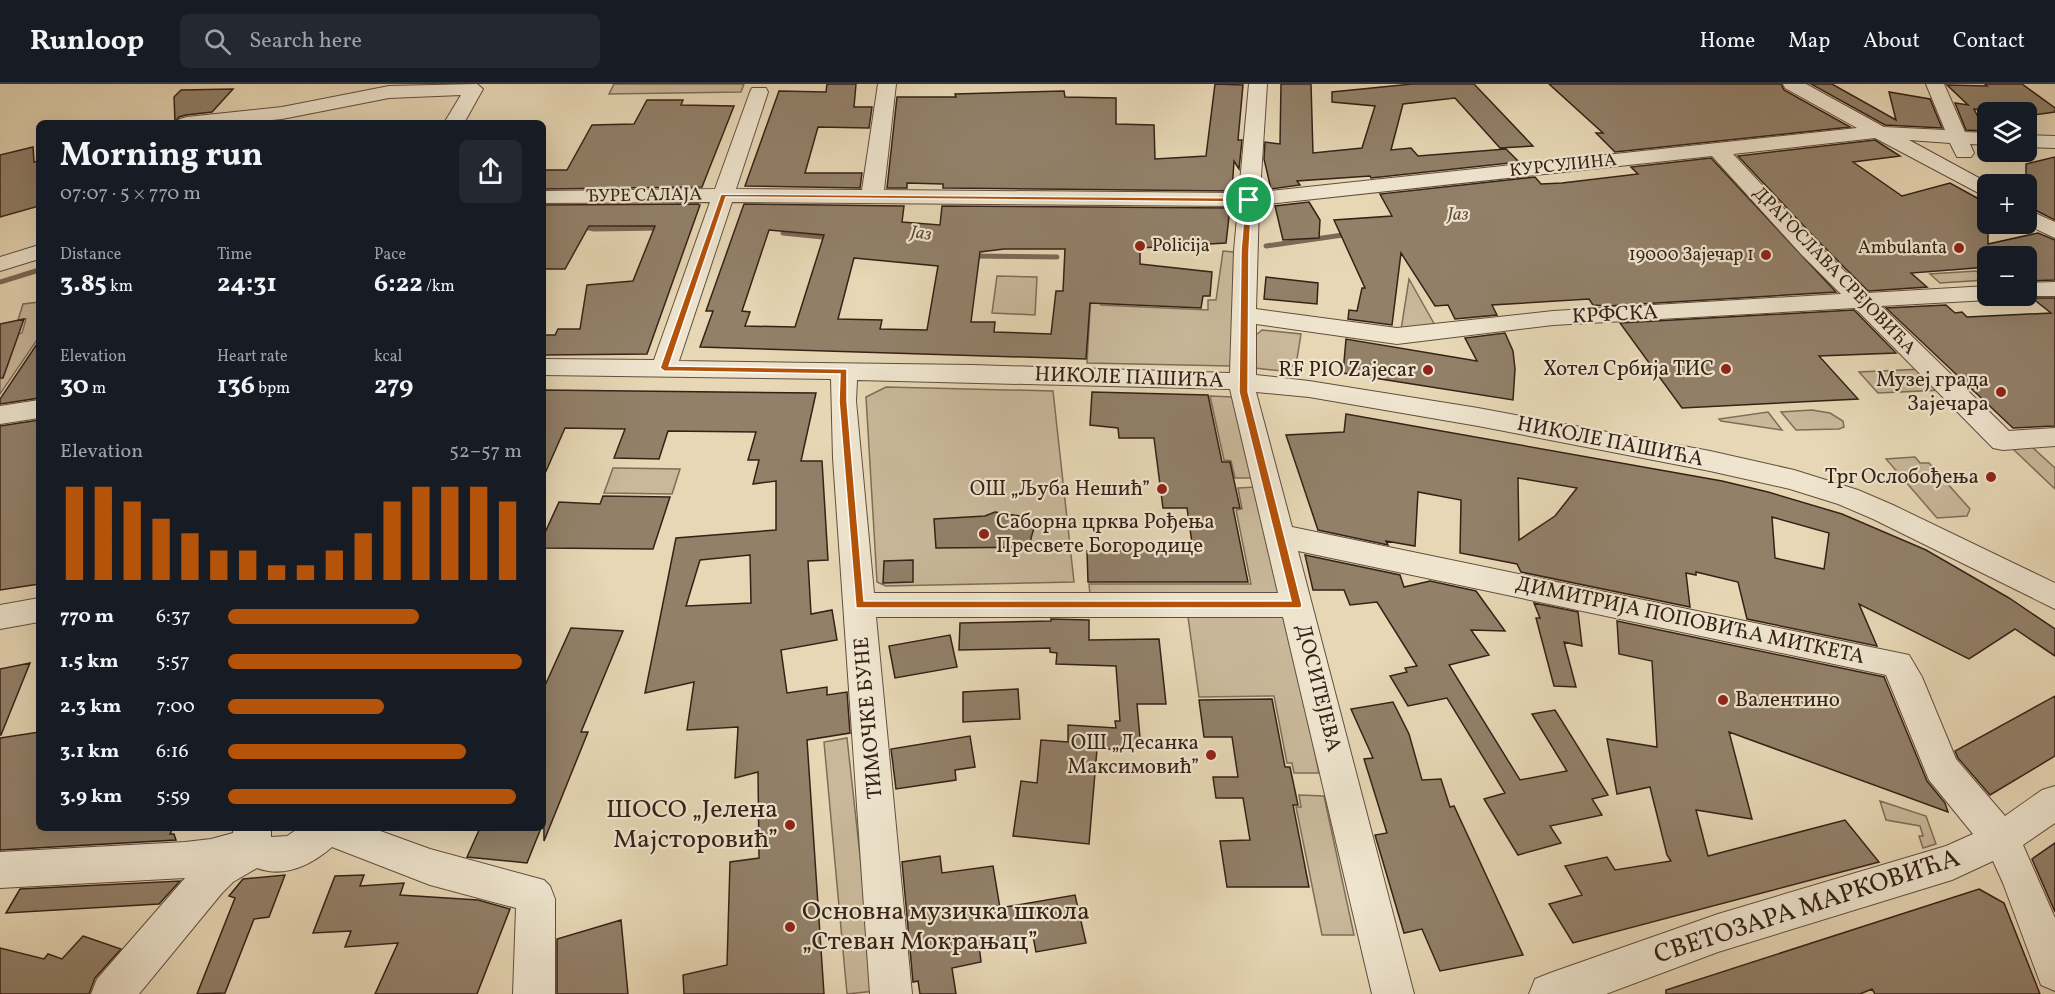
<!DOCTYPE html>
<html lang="en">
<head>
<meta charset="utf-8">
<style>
  :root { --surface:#171b24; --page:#242831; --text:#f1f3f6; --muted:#9ea1a6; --line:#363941; --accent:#b45309 }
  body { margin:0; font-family:Vollkorn,serif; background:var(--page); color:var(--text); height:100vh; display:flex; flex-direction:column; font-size:22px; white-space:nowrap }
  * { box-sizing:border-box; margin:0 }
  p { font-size:20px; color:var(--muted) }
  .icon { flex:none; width:33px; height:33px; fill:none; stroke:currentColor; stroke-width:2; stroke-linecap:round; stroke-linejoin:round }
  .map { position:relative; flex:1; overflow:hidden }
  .panel { position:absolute; left:36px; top:36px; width:510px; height:711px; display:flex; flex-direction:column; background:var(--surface); border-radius:9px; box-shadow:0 6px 24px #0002 }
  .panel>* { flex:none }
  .tools { position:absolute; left:1977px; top:18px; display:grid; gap:12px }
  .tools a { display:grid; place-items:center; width:60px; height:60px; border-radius:9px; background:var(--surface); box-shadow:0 6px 24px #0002; font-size:30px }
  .pin { position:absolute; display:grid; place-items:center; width:51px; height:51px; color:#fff; margin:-26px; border:3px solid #fff; border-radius:50%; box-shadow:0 2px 6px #0007 }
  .round { display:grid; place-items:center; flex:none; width:63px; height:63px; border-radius:9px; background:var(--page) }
  .head { display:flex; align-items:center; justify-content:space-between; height:102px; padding:0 24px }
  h1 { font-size:33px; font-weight:700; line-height:45px }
  .figures { display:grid; grid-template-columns:repeat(3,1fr); gap:9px; height:102px; padding:6px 24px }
  .figures div { display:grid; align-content:center }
  .figures b { font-size:26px; font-weight:700 }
  .figures small { font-size:16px; font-weight:400 }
  .figures p { font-size:16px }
  .chart { height:168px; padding:12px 24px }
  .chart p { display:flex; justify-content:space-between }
  .chart svg { width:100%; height:108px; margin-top:6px; stroke:var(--accent); stroke-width:6 }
  ul { padding:0 24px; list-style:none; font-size:20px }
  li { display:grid; grid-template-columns:96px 72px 1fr; align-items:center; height:45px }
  li i { height:15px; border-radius:8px; background:var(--accent) }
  header { display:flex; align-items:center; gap:36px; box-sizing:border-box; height:84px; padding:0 30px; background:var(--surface); border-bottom:2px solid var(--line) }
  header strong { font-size:28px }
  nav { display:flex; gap:33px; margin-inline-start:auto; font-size:21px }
  .search { width:420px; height:54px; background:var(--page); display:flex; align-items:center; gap:15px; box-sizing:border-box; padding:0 21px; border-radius:9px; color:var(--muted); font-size:22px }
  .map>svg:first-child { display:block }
</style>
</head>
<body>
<header>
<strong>Runloop</strong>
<div class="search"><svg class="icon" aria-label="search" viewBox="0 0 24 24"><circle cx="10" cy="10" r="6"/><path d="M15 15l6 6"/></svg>Search here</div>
<nav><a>Home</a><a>Map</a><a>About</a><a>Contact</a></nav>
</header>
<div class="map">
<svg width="2055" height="910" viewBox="0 0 2055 910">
  <rect width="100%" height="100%" fill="#e7d7b5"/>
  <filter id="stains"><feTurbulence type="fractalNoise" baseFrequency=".00333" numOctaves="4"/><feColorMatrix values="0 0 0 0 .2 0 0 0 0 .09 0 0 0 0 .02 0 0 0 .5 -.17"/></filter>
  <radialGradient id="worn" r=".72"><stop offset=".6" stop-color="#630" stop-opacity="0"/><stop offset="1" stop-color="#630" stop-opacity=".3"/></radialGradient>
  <!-- green -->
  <path fill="#c9b89a" stroke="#806c58" stroke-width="1.5" d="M614 0H744L741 8 609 10Z
    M1223 167 1234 168 1231 282 1087 279 1091 209 1101 210V221L1208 226V216H1216Z
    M1976 187 1986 196 1940 199 1930 190Z
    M997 192 1037 193 1035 231 992 229Z
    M1409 195 1436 243 1401 246Z
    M39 218V253L0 310V280L18 250 22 249 26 235 18 236 23 220Z
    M1262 246 1301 250 1296 281 1282 284V287L1255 284 1256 251Z
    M1923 285 1943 306 1878 309 1859 288Z
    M886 303 1053 307 1074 498 886 502 877 498 866 313Z
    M1210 312 1233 313 1253 394H1235L1231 377 1224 376Z
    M1812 326 1830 329 1843 337 1844 343 1839 345 1796 346 1781 328Z
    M1768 328 1782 346 1721 337 1719 335Z
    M2031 362 2055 384V405L2014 366 2016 365 2014 363Z
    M1915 373 1920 379H1929L1970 425 1967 432 1937 434 1886 375Z
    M613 384H614L680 385 672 410 604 409Z
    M1256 403 1283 512 1090 511 1089 500H1251L1236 426 1242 425 1238 404Z
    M1188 533H1288L1319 689H1294L1292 679H1287L1274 612 1199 613Z
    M847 654 875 907 847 910 824 658Z
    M1299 711 1324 712 1354 851H1322L1296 723H1301Z
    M1880 717 1926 732 1936 760 1923 764 1919 752H1923L1920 742 1886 736Z"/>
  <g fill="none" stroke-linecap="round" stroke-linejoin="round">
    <!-- stream -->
    <path stroke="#7c6955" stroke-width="5" d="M579 142 594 145 663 144
      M783 149 832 154
      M1266 162 1350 150
      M972 172 1057 173
      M0 198 39 186"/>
  </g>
  <!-- building -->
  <path fill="#928069" stroke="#362117" stroke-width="1.5" fill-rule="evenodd" d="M827 0H856L854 23H872L869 44 818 43 805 89H862L860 104 745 102 779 7 826 8Z
    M1215 0 1243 1 1238 56H1242L1239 85 1234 77 1232 107 943 104V100L907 99V104H887L897 13H956L955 10 1064 7 1065 13 1116 14V40L1154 41 1155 75 1206 72Z
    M1281 0H1311L1313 69 1362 64 1375 22 1332 18V8L1412 0H1474L1533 62 1500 64 1455 14 1403 20 1391 66 1411 64 1418 72 1506 65 1519 78 1371 94 1370 92 1297 97 1300 101 1271 105 1264 75 1265 58 1280 60Z
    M1549 0H1781L1784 6 1850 43 1615 68 1596 49H1603Z
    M1811 0H1832L1896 36 1889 8 1930 15 1942 44 1885 41Z
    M1985 0H2022L2055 24V28L2026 32V28H1992L1974 25 1985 47 1966 46 1955 19 1968 21 1947 1 1987 2Z
    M233 5 212 28 186 31 179 33 175 38 174 13 181 6Z
    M647 16H683L681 21 734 22 702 103 543 105V86H567L592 41 634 40Z
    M1875 56 1900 72 1853 78 1902 112 1950 99 1988 120V160L2038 149 2055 156V196L2026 197V172H1988V183L1911 189 1927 203 1868 207 1819 158 1738 72Z
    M33 63 34 78 39 77V122L0 133V71Z
    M2055 73V136L2039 128 2026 119V80Z
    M1711 74 1836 208 1607 222 1593 221 1589 215 1492 221 1497 231 1455 235 1448 221 1435 222 1401 169 1392 241 1348 235 1349 226 1357 227 1362 204H1365L1334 136 1392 132 1380 110 1535 93 1541 100 1562 99 1638 90 1631 83Z
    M1309 118 1320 136 1319 154 1283 156 1275 122Z
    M698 120 700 121 647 270 543 271V251H555L558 245H580L587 201 633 197 655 142H589L565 185H543V121Z
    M744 120 904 122 902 138 940 141 942 122 1230 124 1226 159 1140 164V180L1212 188 1210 212H1203L1201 224 1090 219 1086 275 700 263 713 227H706ZM769 146 824 151 795 243 745 242 750 228 742 227ZM1004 165H1065L1063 207H1056L1051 250 994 248 995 238H971L980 168ZM854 174 938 182 927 246 880 245 882 236 838 235Z
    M1266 193 1318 199 1317 220 1264 215Z
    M2032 214H2055V342L2013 344 1886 224 1946 221 1955 229 1962 228 1967 233 2051 229Z
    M1854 226 1896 269 1819 272 1858 315 1682 324 1620 239Z
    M24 235 3 294H0V240Z
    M1505 249 1513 267 1515 285 1513 316 1343 289 1346 255 1477 277 1465 254Z
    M39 257V314L0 320V315Z
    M543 306 816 309 801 377H822L828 476 808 477 811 530 832 526 837 556 781 566 787 609 827 603V611L847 608 850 649 807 656 824 910H684L683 891 727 881 730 778 759 774 758 688 735 694 738 643 687 646 694 598 645 609 676 454 776 446V397L753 400 759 376H748L756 348 668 347 659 375 614 374 625 345 565 344 543 394ZM750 471 751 519 686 522 700 476Z
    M1092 308 1208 311 1222 378H1230L1240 424H1233L1248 498H1088L1087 467 1193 466 1187 424H1163L1154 354H1119L1118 344 1090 341Z
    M1346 330 1722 397 1768 408 1842 430 1926 466 2009 514 2055 545V572L2015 545 1969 575 1859 520 1877 562 1747 535 1738 498 1696 488V491L1686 489 1690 523 1521 488 1517 480 1460 469 1461 416 1418 408 1415 462 1386 457 1388 461 1318 446 1286 351 1344 348ZM1518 394 1577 404 1555 432 1519 456ZM1772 433 1829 449 1824 485 1775 474Z
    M39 336V500L0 506V342Z
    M603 412 670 413 653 465 543 464V453L559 418 600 420Z
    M995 428 1020 432 1030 437 1034 444 1031 454V463L936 464 934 435 985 432Z
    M1305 471 1400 491 1404 503 1430 497 1476 507 1505 547 1471 546 1489 571 1449 581 1520 696 1567 687 1532 630 1555 626 1608 711 1592 715 1602 731 1550 742 1561 759 1518 771 1484 715 1505 709 1447 614 1408 622 1390 592 1407 588 1405 584 1417 582 1377 518 1350 521 1344 506H1313Z
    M913 476V498L883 499 884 477Z
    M1534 519 1578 528 1582 562 1564 558 1576 603 1554 602 1536 534H1540Z
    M1051 535 1089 536V556L1159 555 1166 620H1137L1141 665H1097L1089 760 1013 752 1021 697 1037 699 1041 656 1068 658V641L1116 644 1115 637H1120L1116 582 1056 580 1057 569 1050 568V564L959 566 960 539 1051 537Z
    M1617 537 1884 593 1927 697 1945 719 1948 728 1729 648 1752 735 1696 726 1708 772 1845 736 1879 778 1573 859 1549 820 1582 811 1565 782 1607 773 1615 786 1671 777 1667 771 1650 703 1617 710 1607 655 1657 663 1652 577 1619 570Z
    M571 544 623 547 581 648H588L544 757 543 606Z
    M950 551 957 583 895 594 889 562Z
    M30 579 1 651H0V585Z
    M1018 605 1020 635 963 638V608Z
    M2055 612V672L1990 711 1958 674 1955 667Z
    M1272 615 1285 683H1290L1298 721H1293L1309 803H1227L1220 757 1250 756 1243 714H1216L1213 693H1238L1232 653H1204L1199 616Z
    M1393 618 1409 650 1422 696 1441 695 1450 723 1454 722 1523 871 1440 887 1422 845 1404 849 1375 751 1387 749 1364 675 1373 674 1351 625Z
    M39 648V744H173L170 750H174L176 756 0 766V654Z
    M970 652 975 683 955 686 956 696 896 705 891 665Z
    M480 744H541L527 779 467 773Z
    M2055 759V828L2032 775Z
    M940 772 942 789 993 782 1000 824 1075 811 1086 859 1036 868 1033 852 979 861 981 878 952 884 956 910H920L918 897 913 898 902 778Z
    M285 791 269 833 254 835 225 909 197 910 235 814 229 812 243 795Z
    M364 791 360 802 404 799 400 811 478 816 510 825 477 910H375L398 859 345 863 351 847 313 849 335 792Z
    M180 797 159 820 6 829 20 805Z
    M1979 805 2004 819 2040 910H1875L1872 905 1860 910H1666V906Z
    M621 836 628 910H557V855Z
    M83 852 121 865 95 894 89 910H0V864L44 875 48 870 62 875Z"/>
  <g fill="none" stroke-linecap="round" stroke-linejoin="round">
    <defs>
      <path id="minor" d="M477 0 483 5 464 39H444L461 11 389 14 282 35 243 39H177L180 35 187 33 282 23 389 2Z
        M878 0H896L884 106 1239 109 1249 0H1267L1260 108 1857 44 1785 4 1783 0H1806L1884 43 1945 46 1926 0H1944L1965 48 1988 49V61L1970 60 1974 69 1971 73H1957L1950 59 1909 56 1990 100H1988V114L1875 54 1733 70 1817 160 1867 209 1988 202V212H1998L1988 216 1881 222 2009 347 2055 344V362L2003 366 1993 364 1855 224 1553 241 1397 260 1256 240V291L1309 297 1478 324 1710 367 1794 386 1858 406 1893 421 2055 499V525L1873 435 1838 420 1790 405 1710 387 1478 342 1309 313 1256 308 1292 443 1909 571 1922 593 1956 675 2005 732 2042 706 2055 702V739L2023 761 2055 834V907L2041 901 2003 799 1993 777 1952 796 1718 868 1606 910H1529L1535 895 1550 889 1718 830 1946 762 1973 750 1929 696 1886 591 1298 467 1414 910H1372L1283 533H876L912 910H870L833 374 831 295 543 291V275L654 276 710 118 543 119V107L715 105 750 8 752 4H766L768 8 736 105 862 106ZM1712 72 1801 170 1841 210 1553 227 1397 244 1256 225 1259 121ZM732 118 1238 122 1234 167 1230 289 972 281 679 277ZM857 296 1230 305 1278 509H874L856 317Z
        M2026 51 2055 52V64L2026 63Z
        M2026 125 2055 138V154L2025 140Z
        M39 161V175L0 187V173Z
        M2055 198V212H2019H2026V199Z
        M39 316V334L0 340V322Z
        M39 514V538L0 545V521Z
        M233 744H271V753L287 752 299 744H372L430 765 544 796 550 802 555 815V910H513L516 824 430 801 332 763C310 782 284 794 257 784L233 798 222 809 139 910H91L97 895 185 794 0 804V768L185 758 211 755 233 749Z"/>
    </defs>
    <!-- minor casing -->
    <use href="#minor" stroke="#624e3e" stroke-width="2"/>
    <!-- minor -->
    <use href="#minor" fill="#efe5cf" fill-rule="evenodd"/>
  </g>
  <!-- route -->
  <path fill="#b45309" stroke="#fff" stroke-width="1.5" fill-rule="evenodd" d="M721 110 1252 114 1249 167 1248 308 1302 521 1301 524H856L839 317 840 290 664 287 660 284ZM726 113 1245 118 1241 167 1239 308 1291 517H864L847 317V285L669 282Z"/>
  <!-- markers -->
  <g fill="#8f2418" stroke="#efe5cf" stroke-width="2">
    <circle cx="1140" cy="162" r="6"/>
    <circle cx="1959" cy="164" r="6"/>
    <circle cx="1766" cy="171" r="6"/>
    <circle cx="1726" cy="285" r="6"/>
    <circle cx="1428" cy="286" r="6"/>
    <circle cx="2001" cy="308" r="6"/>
    <circle cx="1991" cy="393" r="6"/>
    <circle cx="1162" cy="405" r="6"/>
    <circle cx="984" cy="450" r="6"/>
    <circle cx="1723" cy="616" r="6"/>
    <circle cx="1211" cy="671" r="6"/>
    <circle cx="790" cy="741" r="6"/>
    <circle cx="790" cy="843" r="6"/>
  </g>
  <g text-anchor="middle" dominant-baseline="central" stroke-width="4.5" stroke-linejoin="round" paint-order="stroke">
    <!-- far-street labels -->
    <g font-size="18" fill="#362117" stroke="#efe5cf">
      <text transform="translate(1563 82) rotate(-6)">КУРСУЛИНА</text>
      <text transform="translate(644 112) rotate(-1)">ЂУРЕ САЛАЈА</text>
      <text transform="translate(1834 187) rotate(46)">ДРАГОСЛАВА СРЕЈОВИЋА</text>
    </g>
    <!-- far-water labels -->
    <g font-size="18" font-style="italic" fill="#5f4b3b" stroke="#efe5cf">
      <text transform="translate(1458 131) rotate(1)">Јаз</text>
      <text transform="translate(921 150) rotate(7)">Јаз</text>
    </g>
    <!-- far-poi labels -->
    <g font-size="18" fill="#362117" stroke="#efe5cf" text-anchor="end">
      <text x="1152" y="162" text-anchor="start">Policija</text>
      <text x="1947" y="164">Ambulanta</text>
      <text x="1754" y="171">19000 Зајечар 1</text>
    </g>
    <!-- street labels -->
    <g font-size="21" fill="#362117" stroke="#efe5cf">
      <text transform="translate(1615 231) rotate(-3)">КРФСКА</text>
      <text transform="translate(1129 294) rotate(2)">НИКОЛЕ ПАШИЋА</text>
      <text transform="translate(1610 358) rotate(11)">НИКОЛЕ ПАШИЋА</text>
      <text transform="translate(1690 537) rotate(12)">ДИМИТРИЈА ПОПОВИЋА МИТКЕТА</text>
      <text transform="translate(1318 604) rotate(76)">ДОСИТЕЈЕВА</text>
      <text transform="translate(869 634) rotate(-95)">ТИМОЧКЕ БУНЕ</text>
    </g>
    <!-- poi labels -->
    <g font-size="21" fill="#362117" stroke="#efe5cf" text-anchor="end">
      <text x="1714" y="285">Хотел Србија ТИС</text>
      <text x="1416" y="286">RF PIO Zajecar</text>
      <text x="1989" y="296">Музеј града<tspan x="1989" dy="24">Зајечара</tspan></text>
      <text x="1979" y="393">Трг Ослобођења</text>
      <text x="1150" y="405">ОШ „Љуба Нешић”</text>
      <text x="996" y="438" text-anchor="start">Саборна црква Рођења<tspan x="996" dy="24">Пресвете Богородице</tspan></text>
      <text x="1735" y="616" text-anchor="start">Валентино</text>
      <text x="1199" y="659">ОШ „Десанка<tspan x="1199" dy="24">Максимовић”</tspan></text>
    </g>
    <!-- near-poi labels -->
    <g font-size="26" fill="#362117" stroke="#efe5cf" text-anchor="end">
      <text x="778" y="726">ШОСО „Јелена<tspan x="778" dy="30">Мајсторовић”</tspan></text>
      <text x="802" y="828" text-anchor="start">Основна музичка школа<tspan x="802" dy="30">„Стеван Мокрањац”</tspan></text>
    </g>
    <!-- near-street labels -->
    <g font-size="26" fill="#362117" stroke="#efe5cf">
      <text transform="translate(1807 823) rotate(-18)">СВЕТОЗАРА МАРКОВИЋА</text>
    </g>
  </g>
  <rect width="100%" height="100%" filter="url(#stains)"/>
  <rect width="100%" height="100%" fill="url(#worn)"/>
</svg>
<div class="tools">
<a><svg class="icon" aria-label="layers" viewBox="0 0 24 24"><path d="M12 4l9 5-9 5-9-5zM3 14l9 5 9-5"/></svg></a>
<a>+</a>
<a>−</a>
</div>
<div class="pin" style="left:1249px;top:116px;background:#1e9e55"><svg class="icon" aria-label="arrive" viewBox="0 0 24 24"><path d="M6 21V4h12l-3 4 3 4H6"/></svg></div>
<section class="panel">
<div class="head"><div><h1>Morning run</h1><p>07:07 · 5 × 770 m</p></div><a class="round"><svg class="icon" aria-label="share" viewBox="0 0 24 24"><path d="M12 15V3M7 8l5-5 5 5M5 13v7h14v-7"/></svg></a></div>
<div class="figures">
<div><p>Distance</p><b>3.85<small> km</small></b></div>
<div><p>Time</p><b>24:31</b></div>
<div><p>Pace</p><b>6:22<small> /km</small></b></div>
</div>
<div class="figures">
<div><p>Elevation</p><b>30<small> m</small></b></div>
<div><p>Heart rate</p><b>136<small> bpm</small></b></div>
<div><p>kcal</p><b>279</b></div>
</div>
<div class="chart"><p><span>Elevation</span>52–57 m</p>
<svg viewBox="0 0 160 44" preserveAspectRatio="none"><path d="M5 44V6M15 44V6M25 44V12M35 44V19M45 44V25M55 44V32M65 44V32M75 44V38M85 44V38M95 44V32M105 44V25M115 44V12M125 44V6M135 44V6M145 44V6M155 44V12"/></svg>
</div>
<ul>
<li><b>770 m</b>6:37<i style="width:65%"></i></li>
<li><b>1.5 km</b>5:57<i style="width:100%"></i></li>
<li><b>2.3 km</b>7:00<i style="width:53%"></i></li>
<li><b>3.1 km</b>6:16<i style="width:81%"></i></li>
<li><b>3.9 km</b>5:59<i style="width:98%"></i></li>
</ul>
</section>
</div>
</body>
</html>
